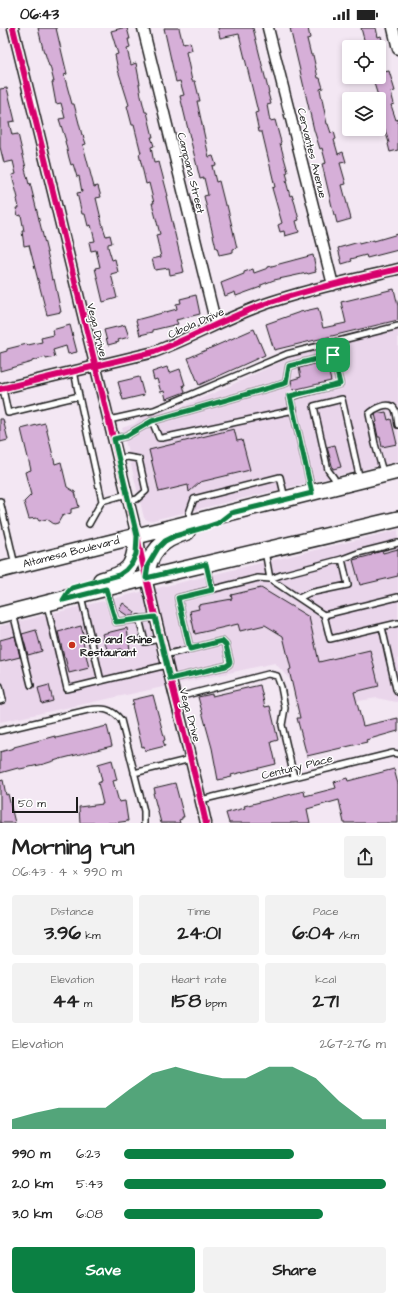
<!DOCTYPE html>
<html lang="en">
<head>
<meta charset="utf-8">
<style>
  :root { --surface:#fff; --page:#f2f2f2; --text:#222; --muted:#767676; --accent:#0b8043 }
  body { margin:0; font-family:"Architects Daughter",sans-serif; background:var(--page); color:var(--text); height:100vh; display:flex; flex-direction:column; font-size:15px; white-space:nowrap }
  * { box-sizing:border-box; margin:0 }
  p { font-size:13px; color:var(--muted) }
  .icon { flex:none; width:22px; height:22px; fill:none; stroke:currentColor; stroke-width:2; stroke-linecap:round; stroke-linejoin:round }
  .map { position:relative; height:795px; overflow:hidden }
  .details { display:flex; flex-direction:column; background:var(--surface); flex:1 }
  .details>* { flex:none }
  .tools { position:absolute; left:342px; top:12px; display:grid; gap:8px }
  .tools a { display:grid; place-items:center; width:44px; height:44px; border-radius:4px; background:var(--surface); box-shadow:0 2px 6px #0003; font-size:20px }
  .scale { position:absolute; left:12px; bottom:10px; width:66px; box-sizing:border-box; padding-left:4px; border:2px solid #1c1c1c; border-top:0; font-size:11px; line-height:14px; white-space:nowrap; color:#1c1c1c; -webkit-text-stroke:3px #fff; paint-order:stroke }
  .pin { position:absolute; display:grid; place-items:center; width:34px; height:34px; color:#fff; margin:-17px; border-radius:8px; box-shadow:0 2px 6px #0006 }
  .round { display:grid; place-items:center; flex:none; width:42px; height:42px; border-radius:4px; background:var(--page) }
  .headline { display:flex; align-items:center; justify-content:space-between; height:68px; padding:0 12px }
  h1 { font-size:22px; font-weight:700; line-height:30px }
  .stats { display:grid; grid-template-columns:repeat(3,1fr); gap:6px; height:68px; padding:4px 12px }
  .stats div { display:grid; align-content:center; border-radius:4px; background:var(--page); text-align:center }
  .stats b { font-size:20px; font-weight:700 }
  .stats small { font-size:11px; font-weight:400 }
  .stats p { font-size:11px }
  .chart { height:112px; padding:8px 12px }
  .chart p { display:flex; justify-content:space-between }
  .chart svg { width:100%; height:72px; margin-top:4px; fill:var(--accent); opacity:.7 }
  .action { display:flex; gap:8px; margin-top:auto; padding:8px 12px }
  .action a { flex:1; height:46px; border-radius:4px; background:var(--accent); color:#fff; font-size:16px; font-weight:700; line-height:46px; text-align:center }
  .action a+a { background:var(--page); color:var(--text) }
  ul { padding:0 12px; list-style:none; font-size:13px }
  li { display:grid; grid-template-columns:64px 48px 1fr; align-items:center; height:30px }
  li i { height:10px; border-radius:5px; background:var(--accent) }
  .status { display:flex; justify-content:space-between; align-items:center; height:28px; padding:0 20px; background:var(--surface); direction:ltr }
  .status svg { height:11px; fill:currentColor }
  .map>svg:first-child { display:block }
</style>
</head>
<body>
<div class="status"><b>06:43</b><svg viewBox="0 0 49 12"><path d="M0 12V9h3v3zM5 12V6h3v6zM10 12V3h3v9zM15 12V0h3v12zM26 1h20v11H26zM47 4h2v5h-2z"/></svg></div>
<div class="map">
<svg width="398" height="795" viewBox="0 0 398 795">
  <rect width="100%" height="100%" fill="#f3e7f3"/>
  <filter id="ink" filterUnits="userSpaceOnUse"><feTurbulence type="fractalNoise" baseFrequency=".025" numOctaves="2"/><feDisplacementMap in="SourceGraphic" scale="8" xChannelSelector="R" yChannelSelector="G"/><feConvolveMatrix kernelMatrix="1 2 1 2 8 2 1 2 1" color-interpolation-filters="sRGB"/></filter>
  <g filter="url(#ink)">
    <!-- built -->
    <path fill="#ead6eb" d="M398 301V433L149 493 144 490 122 400 134 396 143 388 179 380 214 365 285 332 361 309Z
      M398 502V674L391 673 377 670 299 683 292 654 275 635 0 694V598Z"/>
    <!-- building -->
    <path fill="#d6afd8" stroke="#1c1c1c" d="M38 0H56L67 46 64 47 72 76H74L82 107H83L86 116 83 117 94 159 98 158 101 169 96 170 103 199 106 208 110 207 112 215 108 216V219L112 232 115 231 118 244 111 246 117 270 103 274 95 240 100 239 96 222 91 223 89 214 95 213 91 197 88 198 85 186H82L77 165 82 164 79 148 77 149 73 136 71 137 69 130 65 113H66L59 91 65 90 61 75 56 76 52 54H54L50 38H49L45 25H44Z
      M122 0H127L130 11H128L130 20 127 21 131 37 136 35 140 56H139L141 68 145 84H147L153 109H151L154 118 151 119 154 135 159 134 168 168H166L184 244 170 247 169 240 155 242 152 231 161 229 156 207 160 206 152 175H154L149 155 146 156 139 126 141 125 134 97H132L127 78 129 77 118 42 115 27 118 26 111 3Z
      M164 0H179L183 16 190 14 192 22 186 24 192 53H195L200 73H197L209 129 213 128 216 137 212 138 216 154 219 153 225 177H227L237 220 233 221V224L219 227 217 220H216L204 168 208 167 204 150 200 151 180 68 184 67 180 53 176 54Z
      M218 0H253L269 65H268L271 76 267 77 270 93 275 92 281 114 280 115 288 144 286 145 288 152 286 153 290 168 292 167 295 176 299 192 296 193 299 204 285 208 284 203 280 204 278 197 282 195 272 160 275 159 262 104H259L255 85 258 84 239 6 220 10Z
      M290 0H308L310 10 307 11 311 27H313L318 50H320L323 60 320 61 327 96H328L331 105 334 104 336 111 334 112 338 126 343 124 346 134 340 135 346 156 342 157 351 191 337 195 335 187H334L322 136 326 135 322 120 320 121 314 102Z
      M361 0H376L378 9 381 8 383 16 380 17V19H366Z
      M389 43 395 63 391 64 394 76 391 77 396 92 398 91V122L390 124 388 116 389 115 383 95 379 71 372 49H379V45Z
      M7 60 15 93 9 94 12 107 18 106 26 140 25 141 29 156 30 155 50 236H49L52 252 54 251 61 284 47 287 29 217 24 218 22 203H24L21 187 18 188 16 180H19L17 171 18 170 12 147 16 146 13 133 4 135 0 119V61Z
      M398 206V222L367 230 366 227 351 231 352 233 342 236 338 220 359 214V216L374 212V213Z
      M313 227 316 242H315L316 244 308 246 307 245 274 252 261 257V259L236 268 235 264 225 268 221 255 244 246V244L253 241 254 245 268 240V239Z
      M394 261 398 278V292L274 322 266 296 300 284 318 280 323 300 346 295 341 274Z
      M196 267 200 286 176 292 178 296 153 302V304L140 307 136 292 177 281 176 276 181 275 180 271Z
      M70 297 77 324 68 326 66 318 53 322 55 329 46 331V329L32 333V334L0 343V325L7 323V321L27 316 28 317 42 314 41 310 54 307 52 302Z
      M125 297 129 309 118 312 119 314 108 317 104 302Z
      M254 301 265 327 199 357 188 330Z
      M326 333 331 353 293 362 291 352 301 349 299 340Z
      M167 339 169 345 180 341 185 357H183L185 364 166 371 164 363 161 364 157 351 154 352 152 344Z
      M139 349 144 367 123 372 118 354Z
      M386 384 388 392 391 391 397 416 382 419 380 409H378L375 395 377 394 375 386Z
      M0 391H3L8 412 0 414Z
      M45 395 55 436 61 434 67 459 75 464 79 479 71 481V485L62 488 58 495 54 496 47 491 39 493 37 490 29 491 24 474 31 467 25 444 31 442 21 401Z
      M234 401 237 413 242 412 250 442 200 454 189 464 188 457 159 464 149 422Z
      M335 417 341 439 333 441 327 419Z
      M398 521V548L360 557 353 532 372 527V526L382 523 383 525Z
      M261 560 309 589 319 634 370 622 379 658 354 664 363 698 398 690V703L366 712 367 714 307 728 297 690H300L289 642 291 641 283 608 265 597 240 603 238 596 195 606 190 583 199 581 198 577 232 571 231 567Z
      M123 575 135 584 133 588H128L119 582Z
      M81 598 84 609H82L89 640 69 645 65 629H64L58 604Z
      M127 600 130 622 122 624 121 621 108 624 102 606Z
      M36 602 42 623 28 627 22 606Z
      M15 608 20 629 0 634V612Z
      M49 657 53 673 42 676 38 660Z
      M260 657 265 679 270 678 278 712 271 714 276 736 231 747 232 749 218 752 212 720 198 669 212 666V668Z
      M153 667 165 712 163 713 165 718 145 723 144 718 142 719 132 677 134 676 132 672Z
      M107 698 112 718 60 731 44 736 20 741 18 740 0 745V724L14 720V719L44 711 55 708 56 710Z
      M112 732 117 752 113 753 119 774 125 773 128 793 114 795H80L79 779 103 776 98 755 102 753 98 736Z
      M394 741 398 756V795H344L339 772 307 781 310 795H229L226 785 245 780 244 778 304 763 305 768 336 760 334 754 347 750 348 753Z
      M3 752 6 767 8 766 15 795H0V753Z
      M175 755 184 789H182V791L179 792 180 795H161L153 765 155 764 154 760Z"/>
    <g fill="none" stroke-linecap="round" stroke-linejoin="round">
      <defs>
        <path id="service" d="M3 361 8 385 79 368 74 343
          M79 368 102 473 127 466
          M109 392 154 382 171 375 287 326 398 298
          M152 393 159 410H162L294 382
          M114 411 126 408 152 393 286 355 289 338 333 327 340 356 290 369 312 464
          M119 431 127 429 139 431 146 463 137 471 129 473
          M383 444 375 416 369 386C374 381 388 373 394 380 397 384 397 392 398 397
          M336 457 334 450 328 442 314 378 342 371 360 452
          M0 473 15 537
          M191 492 189 485 194 471 280 449 285 470
          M89 496 102 473
          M265 523 270 551 324 587 330 611 398 595
          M342 531 358 525 398 515
          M207 537 212 561
          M107 562 116 594 155 589
          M81 568 101 653
          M47 577 67 661 167 637
          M13 585 31 657
          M324 587 398 569
          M139 590 145 614 160 611
          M382 599 396 661 398 664
          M164 627 190 621 178 570 258 550 270 551 281 547 342 531 348 557 309 565 299 570
          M170 651 226 638 229 636 230 634 226 617 222 613 190 621
          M0 658 3 672 0 673
          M175 670 268 646 277 648 281 659 285 680 282 697 294 749
          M0 703 88 682C103 680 111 680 121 692L144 783V795
          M134 745 191 731
          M201 772 393 725 398 726"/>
        <path id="minor" d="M13 0 137 508C157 605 184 699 206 795
          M143 0 216 296
          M268 0 333 257
          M393 0 398 21
          M0 361 154 324C194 309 231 287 271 274 312 260 356 251 398 241"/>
        <path id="secondary" d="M0 542 398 443
          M146 550C149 524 161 512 187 504
          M101 552C131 545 134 538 137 508
          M0 587 146 550 398 491"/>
      </defs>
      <!-- service casing -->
      <use href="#service" stroke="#1c1c1c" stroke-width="8"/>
      <!-- minor casing -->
      <use href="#minor" stroke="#1c1c1c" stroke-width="13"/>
      <!-- secondary casing -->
      <use href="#secondary" stroke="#1c1c1c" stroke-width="18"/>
      <!-- service -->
      <use href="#service" stroke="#fff" stroke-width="5"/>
      <!-- minor -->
      <use href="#minor" stroke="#fff" stroke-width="10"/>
      <!-- secondary -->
      <use href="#secondary" stroke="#fff" stroke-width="15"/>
      <defs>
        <path id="cycleway" d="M13 0 137 508C157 605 184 699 206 795
          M0 361 154 324C194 309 231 287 271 274 312 260 356 251 398 241"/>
      </defs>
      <!-- cycleway casing -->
      <use href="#cycleway" stroke="#fff" stroke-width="8"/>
      <!-- cycleway -->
      <use href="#cycleway" stroke="#d6006c" stroke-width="6"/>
    </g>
  </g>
  <g fill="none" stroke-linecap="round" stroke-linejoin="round" filter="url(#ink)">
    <defs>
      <path id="route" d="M333 327 340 356 290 368 312 465 231 485 218 495 206 499 175 508 165 513 158 520 148 537 146 550 206 536 212 562 178 570 190 621 222 613 226 617 230 634 229 636 226 638 170 651 155 589 116 594 106 561 63 572 68 564 72 560 119 547 126 542 132 535 136 526 137 508 114 411 126 408 152 393 286 355 289 338Z"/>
    </defs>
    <!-- route casing -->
    <use href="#route" stroke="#fff" stroke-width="8"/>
    <!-- route -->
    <use href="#route" stroke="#0b8043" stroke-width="5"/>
  </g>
  <!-- markers -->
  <circle fill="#c8321e" stroke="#fff" stroke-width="1.5" cx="72" cy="617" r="4"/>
  <g text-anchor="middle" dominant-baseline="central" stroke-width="3" stroke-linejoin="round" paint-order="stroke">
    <!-- street labels -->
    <g font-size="11" fill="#1c1c1c" stroke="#fff">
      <text transform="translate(312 125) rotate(76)">Cervantes Avenue</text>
      <text transform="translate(191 145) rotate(76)">Campana Street</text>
      <text transform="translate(196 295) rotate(-24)">Cibola Drive</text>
      <text transform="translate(97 302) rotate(76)">Vega Drive</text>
      <text transform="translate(71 524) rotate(-14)">Altamesa Boulevard</text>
      <text transform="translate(190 687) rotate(75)">Vega Drive</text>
      <text transform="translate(297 739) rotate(-14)">Century Place</text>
    </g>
    <!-- poi labels -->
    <g font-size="11" font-weight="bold" fill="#1c1c1c" stroke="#fff" text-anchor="start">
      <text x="80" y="611">Rise and Shine<tspan x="80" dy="13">Restaurant</tspan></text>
    </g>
  </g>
</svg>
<div class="tools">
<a><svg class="icon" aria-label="locate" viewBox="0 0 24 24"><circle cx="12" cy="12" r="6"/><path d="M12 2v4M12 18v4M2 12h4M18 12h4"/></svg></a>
<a><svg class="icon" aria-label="layers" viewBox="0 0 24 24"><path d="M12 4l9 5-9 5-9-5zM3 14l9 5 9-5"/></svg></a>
</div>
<div class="scale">50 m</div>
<div class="pin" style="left:333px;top:327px;background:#1e9e55"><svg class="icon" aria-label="arrive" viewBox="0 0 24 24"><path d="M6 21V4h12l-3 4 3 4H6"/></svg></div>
</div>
<section class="details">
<div class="headline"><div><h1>Morning run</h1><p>06:43 · 4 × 990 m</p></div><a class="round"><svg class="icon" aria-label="share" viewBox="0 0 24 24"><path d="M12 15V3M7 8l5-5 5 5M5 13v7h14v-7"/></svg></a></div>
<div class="stats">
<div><p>Distance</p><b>3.96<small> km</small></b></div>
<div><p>Time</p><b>24:01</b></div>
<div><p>Pace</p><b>6:04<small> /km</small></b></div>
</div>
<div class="stats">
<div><p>Elevation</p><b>44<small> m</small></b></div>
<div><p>Heart rate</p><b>158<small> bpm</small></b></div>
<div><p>kcal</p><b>271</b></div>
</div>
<div class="chart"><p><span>Elevation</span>267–276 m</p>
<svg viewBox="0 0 160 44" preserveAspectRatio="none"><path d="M0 44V38L10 34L20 31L30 31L40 31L50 20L60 10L70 6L80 10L90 13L100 13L110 6L120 6L130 13L140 27L150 38L160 38V44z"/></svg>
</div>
<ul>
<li><b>990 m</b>6:23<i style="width:65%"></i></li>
<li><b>2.0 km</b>5:43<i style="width:100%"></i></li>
<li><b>3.0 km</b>6:08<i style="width:76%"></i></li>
</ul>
<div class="action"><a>Save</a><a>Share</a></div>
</section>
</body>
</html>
